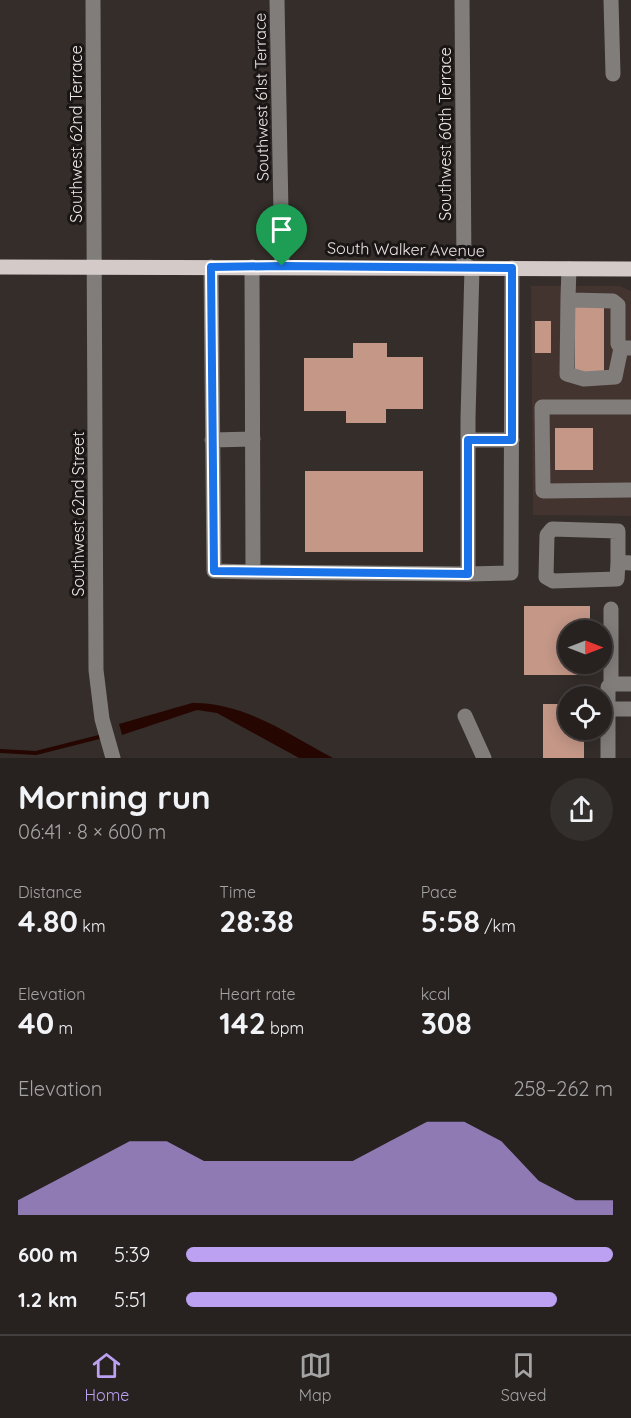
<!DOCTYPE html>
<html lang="en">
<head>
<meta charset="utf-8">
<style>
  :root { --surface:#272220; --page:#332f2d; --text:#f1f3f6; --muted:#a4a4a5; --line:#433f3e; --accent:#bca0f2 }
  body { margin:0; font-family:Quicksand,sans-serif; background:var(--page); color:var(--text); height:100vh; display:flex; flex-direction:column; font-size:22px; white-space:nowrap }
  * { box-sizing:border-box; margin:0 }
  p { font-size:20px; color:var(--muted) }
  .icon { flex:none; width:33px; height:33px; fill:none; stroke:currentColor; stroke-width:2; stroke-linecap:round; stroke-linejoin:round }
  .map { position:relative; height:758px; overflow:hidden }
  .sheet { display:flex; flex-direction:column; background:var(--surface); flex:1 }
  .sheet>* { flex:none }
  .needle { width:39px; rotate:90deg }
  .tools { position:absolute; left:558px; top:620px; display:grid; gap:12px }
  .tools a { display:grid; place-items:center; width:54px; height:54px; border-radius:50%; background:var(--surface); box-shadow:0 3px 15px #0003,0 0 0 2px var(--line); font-size:30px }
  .pin { position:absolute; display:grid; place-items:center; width:51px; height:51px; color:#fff; margin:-62px -26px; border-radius:50% 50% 50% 0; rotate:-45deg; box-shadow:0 0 6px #0007 }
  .pin .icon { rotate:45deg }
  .round { display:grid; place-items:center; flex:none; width:63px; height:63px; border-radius:32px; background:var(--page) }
  .overview { display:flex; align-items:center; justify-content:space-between; height:102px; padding:0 18px }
  h1 { font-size:33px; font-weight:700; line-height:45px }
  .figures { display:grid; grid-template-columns:repeat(3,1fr); gap:9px; height:102px; padding:6px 18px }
  .figures div { display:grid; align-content:center }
  .figures b { font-size:30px; font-weight:700 }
  .figures small { font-size:16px; font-weight:400 }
  .figures p { font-size:16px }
  .chart { height:168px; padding:12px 18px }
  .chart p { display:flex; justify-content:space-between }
  .chart svg { width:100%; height:108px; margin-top:6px; fill:var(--accent); opacity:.7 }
  ul { padding:0 18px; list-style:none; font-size:20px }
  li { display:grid; grid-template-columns:96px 72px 1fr; align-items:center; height:45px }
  li i { height:15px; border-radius:8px; background:var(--accent) }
  .tab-bar { display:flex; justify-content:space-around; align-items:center; height:84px; border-top:2px solid var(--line); background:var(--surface); font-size:16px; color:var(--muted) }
  .tab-bar a { display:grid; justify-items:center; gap:3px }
  .tab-bar .on { color:var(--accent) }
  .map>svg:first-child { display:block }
</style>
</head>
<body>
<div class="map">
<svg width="631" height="758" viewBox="0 0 631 758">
  <rect width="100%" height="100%" fill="#342d2a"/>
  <!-- built -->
  <path fill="#43342f" d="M531 286H620L631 291V516L533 515Z"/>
  <!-- water -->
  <path fill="#260600" d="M192 703C244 702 288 734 333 758H299L217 713 197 710 122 735 119 724Z"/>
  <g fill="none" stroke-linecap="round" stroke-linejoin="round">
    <!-- stream -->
    <path stroke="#260600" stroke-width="4" d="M0 751 36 753 99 737"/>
  </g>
  <!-- building -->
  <path fill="#c49787" d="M575 307H604V373H575Z
    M535 321H551V353H535Z
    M353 343H387V357H423V409H386V423H346V411H304V358H353Z
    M555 428H593V470H555Z
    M305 471H423V552H305Z
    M524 606H590V630H568V663H590V675H524Z
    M543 704H568V729H584V758H543Z"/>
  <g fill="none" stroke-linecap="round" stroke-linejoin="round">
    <!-- minor -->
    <path stroke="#817d7b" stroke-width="15" d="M93 0 96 670 102 719 113 758
      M277 0 282 266
      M462 0 464 268
      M611 0 613 74
      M211 267 214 571 253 572 252 267
      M472 268 468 418V574L511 573 512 268
      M569 269 568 297 571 300 613 301 618 305V344L621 348H631
      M568 297 567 374 584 379 615 377 621 348
      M631 407H542L543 491 631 490
      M212 440 253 439
      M468 440H512
      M618 562 617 579 553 581 546 577 547 535 552 529 618 531V562L631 563
      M253 572 468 574
      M611 684V609
      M608 709V687L611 684H631
      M465 716 484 758
      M608 758V709H631"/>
    <!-- major -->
    <path stroke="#d4cbc8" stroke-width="15" d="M0 267 631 269"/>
  </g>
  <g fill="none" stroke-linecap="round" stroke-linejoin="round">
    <defs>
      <path id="route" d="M282 266 512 268V440H468V574L214 571 211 267Z"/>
    </defs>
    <!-- route casing -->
    <use href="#route" stroke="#fff" stroke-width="12"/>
    <!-- route -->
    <use href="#route" stroke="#1a73e8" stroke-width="8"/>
  </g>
  <g text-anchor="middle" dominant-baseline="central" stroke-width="6" stroke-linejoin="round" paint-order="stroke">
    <!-- street labels -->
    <g font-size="16" fill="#ece6e4" stroke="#191615">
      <text transform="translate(261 97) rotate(-91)">Southwest 61st Terrace</text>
      <text transform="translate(76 134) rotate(-90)">Southwest 62nd Terrace</text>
      <text transform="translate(445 134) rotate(-90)">Southwest 60th Terrace</text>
      <text transform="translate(406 249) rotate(1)">South Walker Avenue</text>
      <text transform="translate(78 514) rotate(-90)">Southwest 62nd Street</text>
    </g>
  </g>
</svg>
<div class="tools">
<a><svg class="needle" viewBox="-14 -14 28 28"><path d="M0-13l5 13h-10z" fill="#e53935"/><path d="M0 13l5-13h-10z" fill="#a4a4a5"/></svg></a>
<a><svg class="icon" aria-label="locate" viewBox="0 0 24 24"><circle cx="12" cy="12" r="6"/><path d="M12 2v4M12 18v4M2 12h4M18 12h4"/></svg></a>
</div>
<div class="pin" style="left:282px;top:266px;background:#1e9e55"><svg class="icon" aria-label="arrive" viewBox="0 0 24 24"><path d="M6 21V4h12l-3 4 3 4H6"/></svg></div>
</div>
<section class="sheet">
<div class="overview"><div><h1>Morning run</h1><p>06:41 · 8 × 600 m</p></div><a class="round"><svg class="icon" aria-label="share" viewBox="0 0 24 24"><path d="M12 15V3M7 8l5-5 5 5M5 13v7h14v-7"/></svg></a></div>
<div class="figures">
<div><p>Distance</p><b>4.80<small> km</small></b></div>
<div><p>Time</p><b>28:38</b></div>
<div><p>Pace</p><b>5:58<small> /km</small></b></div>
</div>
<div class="figures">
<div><p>Elevation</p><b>40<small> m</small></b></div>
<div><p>Heart rate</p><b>142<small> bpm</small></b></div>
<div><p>kcal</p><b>308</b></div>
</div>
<div class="chart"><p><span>Elevation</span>258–262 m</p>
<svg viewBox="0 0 160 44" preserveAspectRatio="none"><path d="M0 44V38L10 30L20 22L30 14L40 14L50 22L60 22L70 22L80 22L90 22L100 14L110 6L120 6L130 14L140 30L150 38L160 38V44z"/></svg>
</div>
<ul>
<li><b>600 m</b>5:39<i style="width:100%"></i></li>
<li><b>1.2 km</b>5:51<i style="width:87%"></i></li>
</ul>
</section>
<nav class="tab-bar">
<a class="on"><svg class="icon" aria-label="home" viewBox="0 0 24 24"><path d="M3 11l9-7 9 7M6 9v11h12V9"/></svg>Home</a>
<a><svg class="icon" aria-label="map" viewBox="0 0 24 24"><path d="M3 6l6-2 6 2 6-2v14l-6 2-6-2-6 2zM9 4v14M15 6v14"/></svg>Map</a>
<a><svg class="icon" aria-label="saved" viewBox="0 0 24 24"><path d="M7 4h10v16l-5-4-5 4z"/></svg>Saved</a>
</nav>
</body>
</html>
